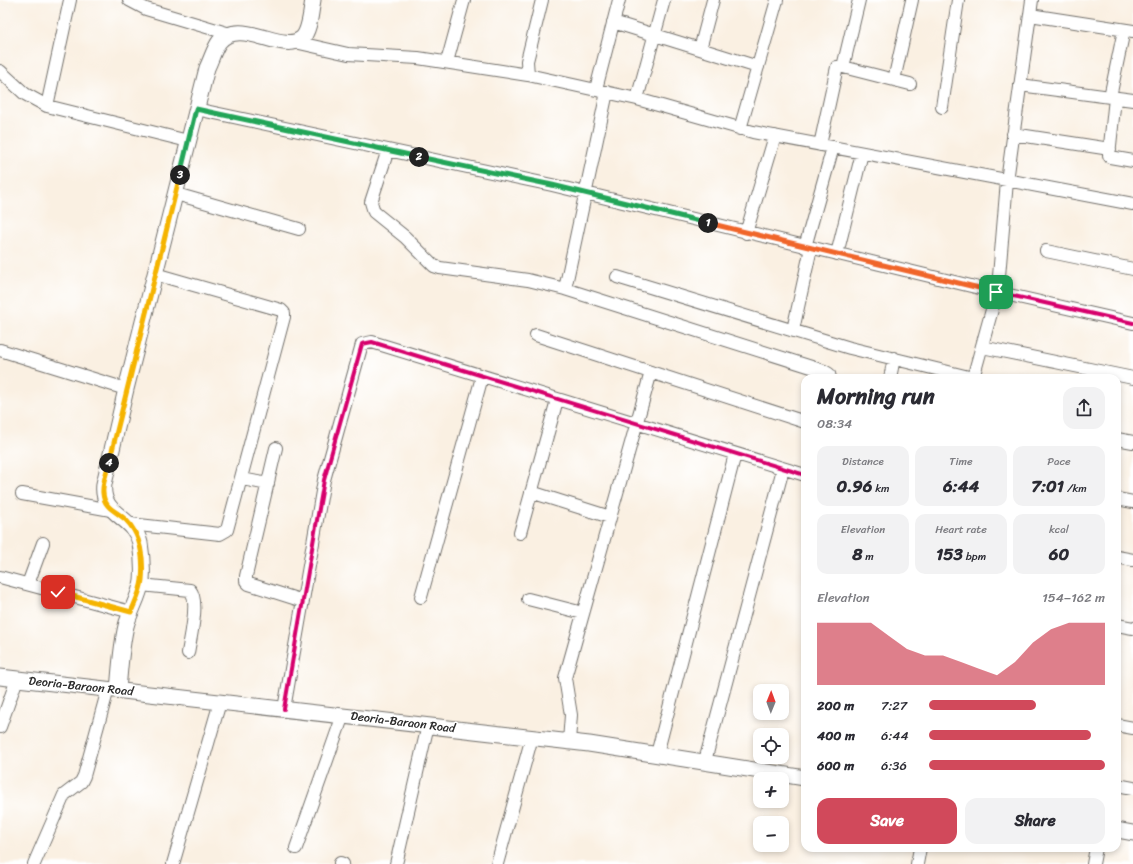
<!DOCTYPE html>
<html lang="en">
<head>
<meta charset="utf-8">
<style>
  :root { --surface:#fff; --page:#f2f2f3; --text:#2b2b33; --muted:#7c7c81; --accent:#d1495b }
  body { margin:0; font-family:Sriracha,sans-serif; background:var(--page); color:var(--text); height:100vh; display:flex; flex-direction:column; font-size:15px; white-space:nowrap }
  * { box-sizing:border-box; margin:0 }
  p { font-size:13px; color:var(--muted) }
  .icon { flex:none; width:22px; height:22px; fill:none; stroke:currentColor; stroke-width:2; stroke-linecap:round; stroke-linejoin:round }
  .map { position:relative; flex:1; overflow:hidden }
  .drawer { position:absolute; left:801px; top:374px; width:320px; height:478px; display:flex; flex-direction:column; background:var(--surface); border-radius:12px; box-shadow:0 2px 6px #0003 }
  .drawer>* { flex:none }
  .needle { width:26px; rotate:1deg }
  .fabs { position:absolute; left:753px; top:684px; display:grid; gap:8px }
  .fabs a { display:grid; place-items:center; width:36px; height:36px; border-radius:8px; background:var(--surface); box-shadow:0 2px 6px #0003; font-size:20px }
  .pin { position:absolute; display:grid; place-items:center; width:34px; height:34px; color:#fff; margin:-17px; border-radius:8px; box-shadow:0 2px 6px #0006 }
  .km { position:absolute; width:20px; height:20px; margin:-10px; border-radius:50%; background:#222; color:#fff; font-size:11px; line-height:20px; text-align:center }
  .round { display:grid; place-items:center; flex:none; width:42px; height:42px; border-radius:12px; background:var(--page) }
  .head { display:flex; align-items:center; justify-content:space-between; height:68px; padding:0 16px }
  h1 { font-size:22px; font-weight:700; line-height:30px }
  .figures { display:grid; grid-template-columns:repeat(3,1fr); gap:6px; height:68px; padding:4px 16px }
  .figures div { display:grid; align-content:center; border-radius:10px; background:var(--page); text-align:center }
  .figures b { font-size:17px; font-weight:700 }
  .figures small { font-size:11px; font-weight:400 }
  .figures p { font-size:11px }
  .chart { height:112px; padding:8px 16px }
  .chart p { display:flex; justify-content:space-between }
  .chart svg { width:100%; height:72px; margin-top:4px; fill:var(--accent); opacity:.7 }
  .primary-button { display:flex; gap:8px; margin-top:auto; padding:8px 16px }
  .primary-button a { flex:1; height:46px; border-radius:12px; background:var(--accent); color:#fff; font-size:16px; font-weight:700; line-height:46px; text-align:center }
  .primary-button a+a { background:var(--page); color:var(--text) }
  ul { padding:0 16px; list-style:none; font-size:13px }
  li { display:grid; grid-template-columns:64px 48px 1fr; align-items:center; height:30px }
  li i { height:10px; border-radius:5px; background:var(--accent) }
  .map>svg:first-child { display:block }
</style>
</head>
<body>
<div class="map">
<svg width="1133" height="864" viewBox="0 0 1133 864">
  <rect width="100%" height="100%" fill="#fff"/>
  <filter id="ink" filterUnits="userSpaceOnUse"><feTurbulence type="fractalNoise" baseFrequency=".025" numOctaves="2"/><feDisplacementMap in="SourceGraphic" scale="8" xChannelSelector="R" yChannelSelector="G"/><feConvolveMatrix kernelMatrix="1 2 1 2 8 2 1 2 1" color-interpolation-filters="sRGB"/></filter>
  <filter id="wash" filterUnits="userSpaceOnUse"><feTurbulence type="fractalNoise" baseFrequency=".012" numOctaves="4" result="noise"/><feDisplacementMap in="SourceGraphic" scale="16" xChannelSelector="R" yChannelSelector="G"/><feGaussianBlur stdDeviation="0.9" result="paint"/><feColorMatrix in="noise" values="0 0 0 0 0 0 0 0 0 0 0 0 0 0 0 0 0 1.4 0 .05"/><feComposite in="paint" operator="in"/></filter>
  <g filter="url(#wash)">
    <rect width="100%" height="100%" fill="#faf0e2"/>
  </g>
  <g filter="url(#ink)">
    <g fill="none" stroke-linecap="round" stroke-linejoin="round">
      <defs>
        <path id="minor" d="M129 0 146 9 230 34
          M1030 15 1133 31
          M613 22 758 67
          M295 42 348 54 418 58 528 75 637 99 753 132 1133 204
          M700 49 713 0
          M447 62 464 0
          M843 67 859 0
          M0 71 25 94 47 106 188 141
          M528 75 527 61 542 0
          M894 80 912 0
          M1020 85 1133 100
          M596 89 619 0
          M1110 97 1124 30
          M1115 98 1109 155 1110 157 1133 161
          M637 99 664 0
          M47 106 70 0
          M942 107 958 0
          M196 109 552 185 996 292 1133 323
          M740 129 777 0
          M1013 134 1110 149
          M820 145 837 67H843L910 84
          M388 150 371 202 374 212 405 237 434 266 440 268 528 280 565 289 824 371 829 374 830 378
          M176 194 299 229
          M746 233 775 136
          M805 247 833 147
          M1046 251 1133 269
          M837 254 862 153
          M617 277 850 348 973 378
          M565 289 607 92
          M793 330 811 248
          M536 335 805 422
          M982 347 1133 378
          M0 350 126 389
          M890 378 894 358
          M973 378 998 288 1007 181 1032 0
          M1117 439 1133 442
          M276 448 246 576V581L249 584 303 601
          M242 479 268 484
          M531 492 610 517
          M22 494 111 510
          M1117 499 1133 502
          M130 524 220 534 227 530 284 317V313L281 310 155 274
          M520 533 557 400
          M1117 557 1133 560
          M0 577 131 612
          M28 584 43 543
          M141 585 190 590C200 601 190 639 188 653
          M421 597 482 377
          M528 599 583 613
          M1117 625 1133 628
          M284 709 324 480 362 344 372 342 805 475
          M1117 725 1133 728
          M0 727 17 679
          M569 741 571 715 565 678 651 372
          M657 754 735 454
          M705 761 783 469
          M1117 785 1133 788
          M296 848 343 715
          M340 863 343 864
          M34 864 64 795 81 782 84 776 108 689
          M173 864 220 702
          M396 864 428 725
          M497 864 532 737
          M917 864 920 848
          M1093 864 1096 848"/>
        <path id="tertiary" d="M0 677 589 744 805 778
          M118 690C120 669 121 647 126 626 130 611 140 596 142 580 143 568 142 555 140 543 134 515 100 516 104 484L126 389 207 68C211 60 214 49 219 42 240 16 283 55 302 38 310 31 311 10 313 0
          M1117 830 1133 833"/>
      </defs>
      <!-- minor casing -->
      <use href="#minor" stroke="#73706b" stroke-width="14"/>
      <!-- tertiary casing -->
      <use href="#tertiary" stroke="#73706b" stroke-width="17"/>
      <!-- minor -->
      <use href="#minor" stroke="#fff" stroke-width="12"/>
      <!-- tertiary -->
      <use href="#tertiary" stroke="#fff" stroke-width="15"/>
      <defs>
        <path id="cycleway" d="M196 109 552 185 996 292 1133 323
          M284 709 324 480 362 344 372 342 805 475"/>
      </defs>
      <!-- cycleway casing -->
      <use href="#cycleway" stroke="#fff" stroke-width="6"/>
      <!-- cycleway -->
      <use href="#cycleway" stroke="#d6006c" stroke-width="4"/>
    </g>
  </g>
  <g fill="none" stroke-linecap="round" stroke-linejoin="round" filter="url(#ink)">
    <defs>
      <path id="split-1" d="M708 223 996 292"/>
      <path id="split-2" d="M419 157 552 185 708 223"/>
      <path id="split-3" d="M180 175 196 109 419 157"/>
      <path id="split-4" d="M109 463 180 175"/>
      <path id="split-5" d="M58 592 131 612C135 602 141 591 142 580 144 559 141 535 126 520 117 511 104 509 103 493 102 483 107 472 109 463"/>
    </defs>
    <!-- split-1 casing -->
    <use href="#split-1" stroke="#fff" stroke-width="8"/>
    <!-- split-2 casing -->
    <use href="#split-2" stroke="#fff" stroke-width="8"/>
    <!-- split-3 casing -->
    <use href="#split-3" stroke="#fff" stroke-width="8"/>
    <!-- split-4 casing -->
    <use href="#split-4" stroke="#fff" stroke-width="8"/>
    <!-- split-5 casing -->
    <use href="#split-5" stroke="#fff" stroke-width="8"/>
    <!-- split-1 -->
    <use href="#split-1" stroke="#f0652b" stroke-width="5"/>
    <!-- split-2 -->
    <use href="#split-2" stroke="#22a559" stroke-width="5"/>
    <!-- split-3 -->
    <use href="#split-3" stroke="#22a559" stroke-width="5"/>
    <!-- split-4 -->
    <use href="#split-4" stroke="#f5b400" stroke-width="5"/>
    <!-- split-5 -->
    <use href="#split-5" stroke="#f5b400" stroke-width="5"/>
  </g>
  <g text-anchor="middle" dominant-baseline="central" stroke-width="3" stroke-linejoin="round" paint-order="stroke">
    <!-- street labels -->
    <g font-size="12" fill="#2b2b2b" stroke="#fff">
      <text transform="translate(81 686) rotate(6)">Deoria-Baraon Road</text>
      <text transform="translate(403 722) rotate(7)">Deoria-Baraon Road</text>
    </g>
  </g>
</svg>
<div class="fabs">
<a><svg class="needle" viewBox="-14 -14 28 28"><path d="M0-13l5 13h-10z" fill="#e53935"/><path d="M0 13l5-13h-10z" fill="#7c7c81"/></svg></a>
<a><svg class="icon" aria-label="locate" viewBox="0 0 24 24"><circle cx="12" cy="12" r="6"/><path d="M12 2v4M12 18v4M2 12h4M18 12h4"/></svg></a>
<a>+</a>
<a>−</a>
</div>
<div class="pin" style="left:996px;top:292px;background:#1e9e55"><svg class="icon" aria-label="arrive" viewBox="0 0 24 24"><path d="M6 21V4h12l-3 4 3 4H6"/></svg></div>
<div class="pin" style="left:58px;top:592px;background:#d93025"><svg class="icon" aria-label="check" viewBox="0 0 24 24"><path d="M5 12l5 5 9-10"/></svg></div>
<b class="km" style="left:708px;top:223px">1</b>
<b class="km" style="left:419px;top:157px">2</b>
<b class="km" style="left:180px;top:175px">3</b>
<b class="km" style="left:109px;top:463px">4</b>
<section class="drawer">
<div class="head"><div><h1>Morning run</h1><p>08:34</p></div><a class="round"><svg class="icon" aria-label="share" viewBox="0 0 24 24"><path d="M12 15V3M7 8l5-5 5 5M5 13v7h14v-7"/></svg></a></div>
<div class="figures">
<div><p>Distance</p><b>0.96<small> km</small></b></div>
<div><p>Time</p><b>6:44</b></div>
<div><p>Pace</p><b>7:01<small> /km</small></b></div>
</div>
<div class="figures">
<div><p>Elevation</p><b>8<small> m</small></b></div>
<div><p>Heart rate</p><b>153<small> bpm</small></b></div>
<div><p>kcal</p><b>60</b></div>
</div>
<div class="chart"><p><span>Elevation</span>154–162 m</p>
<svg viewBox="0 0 160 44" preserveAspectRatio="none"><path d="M0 44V6L10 6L20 6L30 6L40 14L50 22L60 26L70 26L80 30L90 34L100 38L110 30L120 18L130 10L140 6L150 6L160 6V44z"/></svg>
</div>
<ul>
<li><b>200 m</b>7:27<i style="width:61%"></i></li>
<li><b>400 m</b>6:44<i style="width:92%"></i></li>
<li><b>600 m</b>6:36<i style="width:100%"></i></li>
</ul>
<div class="primary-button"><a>Save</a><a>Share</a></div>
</section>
</div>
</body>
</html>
